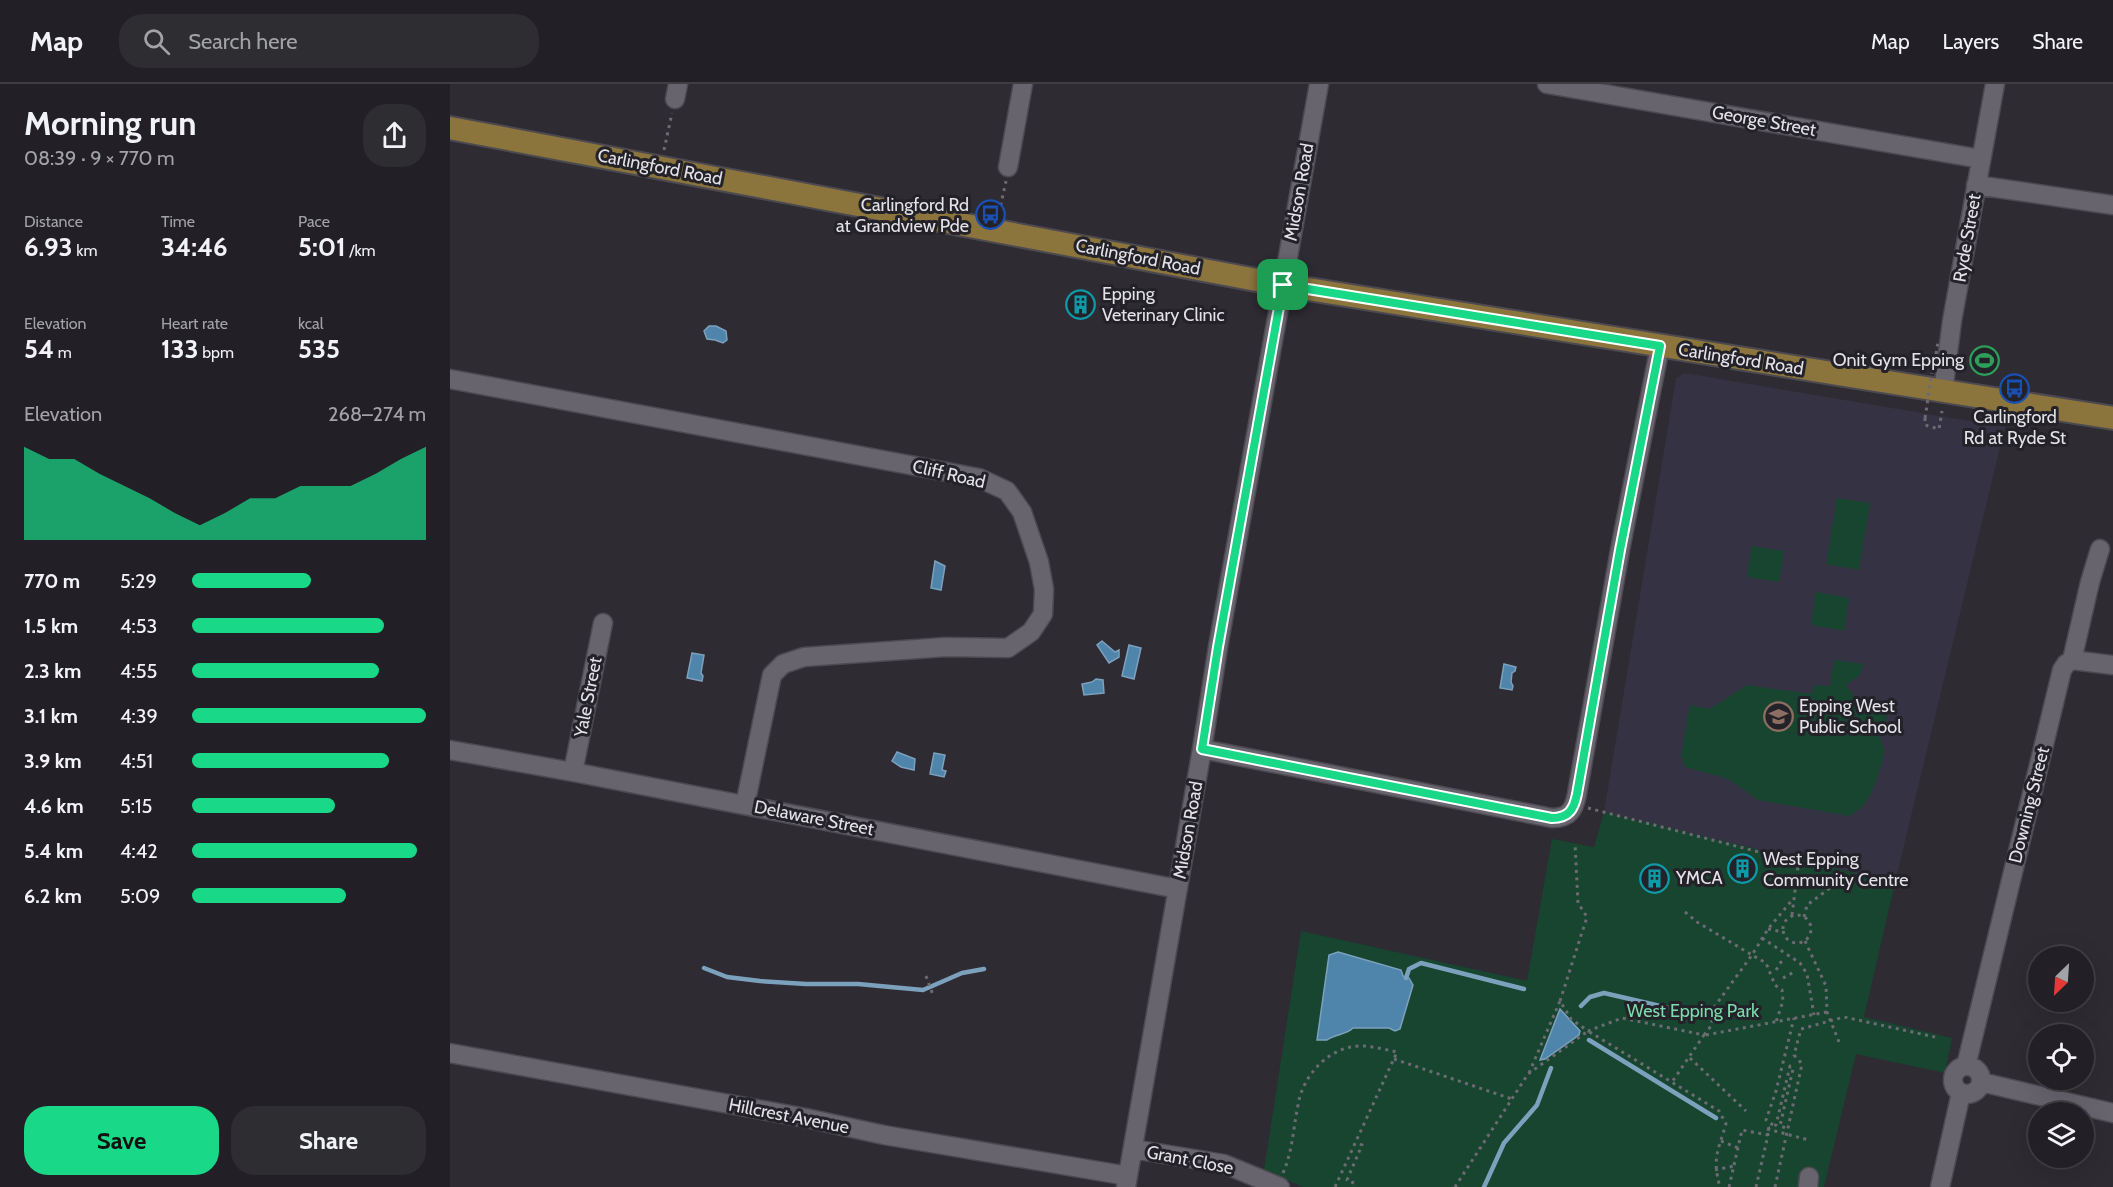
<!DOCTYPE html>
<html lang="en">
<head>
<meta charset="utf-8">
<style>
  :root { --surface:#222026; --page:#2e2d32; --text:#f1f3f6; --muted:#a2a3a7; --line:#3f3e43; --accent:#19d988 }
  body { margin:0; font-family:Cabin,sans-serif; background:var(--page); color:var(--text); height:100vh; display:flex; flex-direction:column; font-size:22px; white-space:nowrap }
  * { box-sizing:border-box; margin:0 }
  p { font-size:20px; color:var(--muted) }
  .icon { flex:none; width:33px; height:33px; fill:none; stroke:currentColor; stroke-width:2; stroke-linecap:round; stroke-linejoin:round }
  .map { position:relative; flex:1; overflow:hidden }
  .sheet { display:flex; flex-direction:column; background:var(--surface); width:450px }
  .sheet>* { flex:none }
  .needle { width:39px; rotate:205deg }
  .tools { position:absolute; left:1578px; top:862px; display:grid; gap:12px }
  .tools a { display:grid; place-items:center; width:66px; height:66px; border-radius:50%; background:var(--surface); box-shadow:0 6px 24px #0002,0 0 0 2px var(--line); font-size:30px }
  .pin { position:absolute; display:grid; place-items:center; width:51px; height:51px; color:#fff; margin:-26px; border-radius:12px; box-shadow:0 3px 9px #0006 }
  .round { display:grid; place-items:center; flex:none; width:63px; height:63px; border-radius:24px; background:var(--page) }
  .overview { display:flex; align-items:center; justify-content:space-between; height:102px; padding:0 24px }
  h1 { font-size:33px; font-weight:700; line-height:45px }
  .metrics { display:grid; grid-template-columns:repeat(3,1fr); gap:9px; height:102px; padding:6px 24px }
  .metrics div { display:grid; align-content:center }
  .metrics b { font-size:26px; font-weight:700 }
  .metrics small { font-size:16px; font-weight:400 }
  .metrics p { font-size:16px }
  .chart { height:168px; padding:12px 24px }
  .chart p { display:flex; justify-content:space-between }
  .chart svg { width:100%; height:108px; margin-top:6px; fill:var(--accent); opacity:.7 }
  .button { display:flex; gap:12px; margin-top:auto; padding:12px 24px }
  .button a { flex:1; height:69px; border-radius:24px; background:var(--accent); color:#111; font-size:24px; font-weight:700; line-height:69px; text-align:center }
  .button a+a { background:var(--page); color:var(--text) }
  ul { padding:0 24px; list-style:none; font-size:20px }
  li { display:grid; grid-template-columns:96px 72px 1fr; align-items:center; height:45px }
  li i { height:15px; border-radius:8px; background:var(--accent) }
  header { display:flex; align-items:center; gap:36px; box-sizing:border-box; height:84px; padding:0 30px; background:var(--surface); border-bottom:2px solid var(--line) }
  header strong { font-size:28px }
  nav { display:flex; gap:33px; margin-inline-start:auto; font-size:21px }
  .search { width:420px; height:54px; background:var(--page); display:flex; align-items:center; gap:15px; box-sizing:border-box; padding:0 21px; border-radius:24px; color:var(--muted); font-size:22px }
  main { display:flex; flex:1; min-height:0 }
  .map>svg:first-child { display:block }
</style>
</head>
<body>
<header>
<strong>Map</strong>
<div class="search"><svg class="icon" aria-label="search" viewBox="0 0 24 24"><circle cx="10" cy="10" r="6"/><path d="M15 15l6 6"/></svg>Search here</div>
<nav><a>Map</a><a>Layers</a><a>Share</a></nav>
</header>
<main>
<section class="sheet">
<div class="overview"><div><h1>Morning run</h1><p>08:39 · 9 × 770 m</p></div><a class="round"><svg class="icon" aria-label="share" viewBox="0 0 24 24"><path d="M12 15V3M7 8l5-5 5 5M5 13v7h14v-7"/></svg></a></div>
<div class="metrics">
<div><p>Distance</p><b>6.93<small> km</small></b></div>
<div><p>Time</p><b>34:46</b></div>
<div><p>Pace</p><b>5:01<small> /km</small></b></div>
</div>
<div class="metrics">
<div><p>Elevation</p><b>54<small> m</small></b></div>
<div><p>Heart rate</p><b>133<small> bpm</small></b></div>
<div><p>kcal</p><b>535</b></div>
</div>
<div class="chart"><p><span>Elevation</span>268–274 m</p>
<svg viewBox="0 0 160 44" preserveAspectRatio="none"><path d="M0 44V6L10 11L20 11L30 17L40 22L50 27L60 33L70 38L80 33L90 27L100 27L110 22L120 22L130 22L140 17L150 11L160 6V44z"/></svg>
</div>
<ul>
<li><b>770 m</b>5:29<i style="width:51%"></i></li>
<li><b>1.5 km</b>4:53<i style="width:82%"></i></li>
<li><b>2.3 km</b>4:55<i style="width:80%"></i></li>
<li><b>3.1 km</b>4:39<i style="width:100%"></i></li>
<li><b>3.9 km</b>4:51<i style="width:84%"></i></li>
<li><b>4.6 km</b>5:15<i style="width:61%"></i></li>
<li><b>5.4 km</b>4:42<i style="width:96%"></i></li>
<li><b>6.2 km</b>5:09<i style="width:66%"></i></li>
</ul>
<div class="button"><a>Save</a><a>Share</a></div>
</section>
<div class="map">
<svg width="1663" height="1103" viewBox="0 0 1663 1103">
  <rect width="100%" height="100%" fill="#2e2b33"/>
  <!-- education -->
  <path fill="#343243" d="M1235 289 1555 343 1445 799 1154 728 1226 294Z"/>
  <!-- green -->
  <path fill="#174530" d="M1387 414 1420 419 1409 486 1376 480Z
    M1302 462 1334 467 1329 498 1297 493Z
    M1366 508 1399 514 1394 547 1361 541Z
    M1384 576 1415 580 1411 585 1410 591 1397 600V604L1402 608 1406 621 1410 623 1413 620 1420 625 1429 627 1439 618 1435 628 1437 634 1429 651C1430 655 1433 660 1434 664 1436 673 1421 714 1414 721 1410 725 1404 729 1399 732L1308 716 1278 695 1235 683 1231 672 1240 621 1260 625 1297 601 1360 610 1365 601 1380 602Z
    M1154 728 1445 799 1414 933 1502 954 1495 989 1406 970 1374 1103H853L814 1086 851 847 1077 897 1102 755 1144 763Z"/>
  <!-- water -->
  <path fill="#4f85ab" stroke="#7ca1bd" stroke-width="1.5" d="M259 242H266L276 247 277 256 273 259 265 256 257 255 254 247Z
    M485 477 495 482 491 506 481 504Z
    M652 557 665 568 669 566V573L659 579 647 561Z
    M679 561 691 564 684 595 672 592Z
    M242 569 254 571 251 589 253 592 252 597 237 594Z
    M1054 580 1066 583 1065 587 1062 589 1061 598 1063 602 1062 606 1050 604Z
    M646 595 653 596 654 609 634 611 632 600 642 598Z
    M447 668 465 675 464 686 451 683 442 677Z
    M484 669 495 671 492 686 496 687 494 693 480 690Z
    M888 868 951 886 953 892 959 894 963 901 950 945 945 947 939 944H903C896 951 885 950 877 956H867L879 871Z
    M1110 925 1130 947 1129 951 1095 975 1090 976Z"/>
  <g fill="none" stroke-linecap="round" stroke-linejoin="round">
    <!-- stream -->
    <path stroke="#7ca1bd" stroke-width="4.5" d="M254 884 277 893 310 897 356 900H408L473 906 512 889 534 885
      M956 894 959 885 971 879 1074 905
      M1131 922 1140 913 1154 909 1249 931
      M1139 956 1266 1034
      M1034 1103 1054 1059 1087 1021 1101 984"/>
    <defs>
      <path id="minor" d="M1097 0 1531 75
        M225 15 228 0
        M558 83 573 0
        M1526 101 1663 121
        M0 295 529 394 557 407 572 428 589 478 594 505 593 530 581 548 558 564 496 563 354 573 333 580 322 591 295 721
        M1493 308 1502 237 1545 0
        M1622 576 1663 581
        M752 665 1102 734C1119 734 1124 726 1127 710L1170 466 1210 262
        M0 666 123 688 728 805
        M123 688 153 539
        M0 969 356 1034 434 1051 678 1092
        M1516 982 1612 586 1616 580 1622 576 1640 498 1650 465
        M1503 996a14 14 0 1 1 28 0a14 14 0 1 1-28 0Z
        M1531 998 1663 1029
        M683 1065 774 1080 830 1103
        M676 1103 752 665 768 563 869 0
        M1358 1103 1359 1093
        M1490 1103 1511 1009"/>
      <path id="major" d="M0 44 833 201 1663 334"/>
    </defs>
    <!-- minor casing -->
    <use href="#minor" stroke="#4c4a50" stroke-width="21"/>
    <!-- major casing -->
    <use href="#major" stroke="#4c4a50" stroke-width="26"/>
    <!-- path -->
    <path stroke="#6d6b72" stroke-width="3" stroke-dasharray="3 4.5" stroke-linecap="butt" d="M214 66 222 29
      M549 129 556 97
      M1475 334V341L1489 345 1492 327
      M1138 724 1348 778
      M1235 828 1247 838 1302 871 1318 845 1343 815
      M1333 845a14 14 0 1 1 28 0a14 14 0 1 1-28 0Z
      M1342 831 1349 775
      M1354 833 1357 821 1387 799 1392 788
      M1318 845 1333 848
      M1312 854 1350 879 1357 890 1364 931
      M1355 857 1376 902 1377 928 1389 958
      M1326 886 1333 875
      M476 892 483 911
      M1333 894 1346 887
      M1110 917 1137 833 1128 819 1125 759
      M1254 951 1261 942 1265 922 1302 871 1316 879 1325 901 1332 906 1333 917 1326 938
      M1256 951 1377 928
      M1240 974 1296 1027
      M944 975 1062 1015
      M1079 989 1110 917 1121 935 1138 947 1172 934 1254 951 1222 998
      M1323 1041 1316 1036 1326 1007 1344 934
      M1317 1045 1359 1056
      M1271 1057 1288 1064
      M1265 1086 1284 1082
      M833 1089C843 1066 843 1045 848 1021 853 990 881 960 915 962 926 963 937 966 947 968L885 1103
      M904 1099 897 1096 912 1061 906 1058
      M1005 1103 1078 990 1138 947 1269 1027 1276 1040C1268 1067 1262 1074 1270 1103
      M1279 1103 1292 1046 1318 1051
      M1306 1103 1318 1051 1317 1045 1326 1041 1340 982 1343 985 1330 1042 1339 1045
      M1325 1103 1352 980 1344 971 1351 945 1394 933 1485 953"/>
    <!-- minor -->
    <use href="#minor" stroke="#67646e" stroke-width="18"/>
    <!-- major -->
    <use href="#major" stroke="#8c753d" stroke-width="22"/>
    <!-- path-bridge -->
    <path stroke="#6d6b72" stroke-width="3" stroke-dasharray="3 4.5" stroke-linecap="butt" d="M1486 270 1488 258
      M1475 334 1483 281"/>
  </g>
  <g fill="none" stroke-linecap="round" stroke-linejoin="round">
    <defs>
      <path id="route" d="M833 201 1210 262 1170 466 1127 710C1124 725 1119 734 1102 734L752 665 768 563Z"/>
    </defs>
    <!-- route casing -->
    <use href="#route" stroke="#fff" stroke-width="12"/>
    <!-- route -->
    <use href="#route" stroke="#19d988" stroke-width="8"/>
  </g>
  <!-- icons -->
  <defs>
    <symbol id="bus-ring" viewBox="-11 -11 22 22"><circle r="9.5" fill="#242229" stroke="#1a4fb4" stroke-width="1.5"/><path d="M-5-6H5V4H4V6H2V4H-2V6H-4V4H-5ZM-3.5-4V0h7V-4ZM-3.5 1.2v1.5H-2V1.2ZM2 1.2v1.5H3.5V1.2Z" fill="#1a4fb4"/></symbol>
    <symbol id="building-ring" viewBox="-11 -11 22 22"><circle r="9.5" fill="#242229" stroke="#0f9aa8" stroke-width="1.5"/><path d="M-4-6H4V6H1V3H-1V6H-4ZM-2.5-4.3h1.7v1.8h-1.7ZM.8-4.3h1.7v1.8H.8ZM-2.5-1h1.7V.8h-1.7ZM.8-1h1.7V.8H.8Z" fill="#0f9aa8"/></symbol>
    <symbol id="stadium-ring" viewBox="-11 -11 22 22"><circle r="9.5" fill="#242229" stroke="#2e9e5b" stroke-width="1.5"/><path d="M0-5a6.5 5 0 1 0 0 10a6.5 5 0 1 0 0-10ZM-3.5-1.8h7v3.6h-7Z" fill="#2e9e5b"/></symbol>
    <symbol id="school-ring" viewBox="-11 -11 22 22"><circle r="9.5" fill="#242229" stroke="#8d6e63" stroke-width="1.5"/><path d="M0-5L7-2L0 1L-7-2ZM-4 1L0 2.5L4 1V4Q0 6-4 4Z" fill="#8d6e63"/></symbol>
  </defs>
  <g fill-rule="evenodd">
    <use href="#bus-ring" x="524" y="114" width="33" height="33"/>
    <use href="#building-ring" x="614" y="204" width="33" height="33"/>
    <use href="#stadium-ring" x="1518" y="260" width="33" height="33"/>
    <use href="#bus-ring" x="1548" y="288" width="33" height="33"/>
    <use href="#school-ring" x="1312" y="616" width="33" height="33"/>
    <use href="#building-ring" x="1276" y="768" width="33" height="33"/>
    <use href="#building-ring" x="1188" y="778" width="33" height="33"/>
  </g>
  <g text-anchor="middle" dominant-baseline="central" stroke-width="6" stroke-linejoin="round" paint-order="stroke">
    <!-- street labels -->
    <g font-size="18" fill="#e4e2e8" stroke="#242229">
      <text transform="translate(1314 37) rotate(10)">George Street</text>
      <text transform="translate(210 83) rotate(11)">Carlingford Road</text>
      <text transform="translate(849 108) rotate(-80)">Midson Road</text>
      <text transform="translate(1517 154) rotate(-80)">Ryde Street</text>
      <text transform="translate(688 173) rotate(11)">Carlingford Road</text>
      <text transform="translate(1291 275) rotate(9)">Carlingford Road</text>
      <text transform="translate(499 390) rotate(13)">Cliff Road</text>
      <text transform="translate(138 613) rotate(-79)">Yale Street</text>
      <text transform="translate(1579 721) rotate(-76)">Downing Street</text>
      <text transform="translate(364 734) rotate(11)">Delaware Street</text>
      <text transform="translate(738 746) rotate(-80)">Midson Road</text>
      <text transform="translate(339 1032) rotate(11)">Hillcrest Avenue</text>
      <text transform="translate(740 1076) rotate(11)">Grant Close</text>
    </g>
    <!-- poi labels -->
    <g font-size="18" fill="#e4e2e8" stroke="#242229" text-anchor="start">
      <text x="519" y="121" text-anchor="end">Carlingford Rd<tspan x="519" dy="21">at Grandview Pde</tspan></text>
      <text x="652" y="210">Epping<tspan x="652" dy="21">Veterinary Clinic</tspan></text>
      <text x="1514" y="276" text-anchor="end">Onit Gym Epping</text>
      <text x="1565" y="333" text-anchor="middle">Carlingford<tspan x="1565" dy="21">Rd at Ryde St</tspan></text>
      <text x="1349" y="622">Epping West<tspan x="1349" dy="21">Public School</tspan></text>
      <text x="1313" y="775">West Epping<tspan x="1313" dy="21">Community Centre</tspan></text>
      <text x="1226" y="794">YMCA</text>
    </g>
    <!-- park labels -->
    <g font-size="18" fill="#7edaac" stroke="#242229">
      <text x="1243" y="927">West Epping Park</text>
    </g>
  </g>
</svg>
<div class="tools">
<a><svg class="needle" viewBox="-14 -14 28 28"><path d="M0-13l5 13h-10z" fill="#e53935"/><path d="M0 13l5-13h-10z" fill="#a2a3a7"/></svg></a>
<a><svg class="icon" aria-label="locate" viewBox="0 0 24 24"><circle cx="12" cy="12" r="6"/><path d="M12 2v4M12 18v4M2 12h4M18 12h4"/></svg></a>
<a><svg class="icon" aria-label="layers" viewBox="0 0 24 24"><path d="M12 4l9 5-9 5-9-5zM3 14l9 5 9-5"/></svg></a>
</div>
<div class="pin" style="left:833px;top:201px;background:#1e9e55"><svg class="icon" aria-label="arrive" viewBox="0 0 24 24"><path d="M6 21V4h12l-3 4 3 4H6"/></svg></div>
</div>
</main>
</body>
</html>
